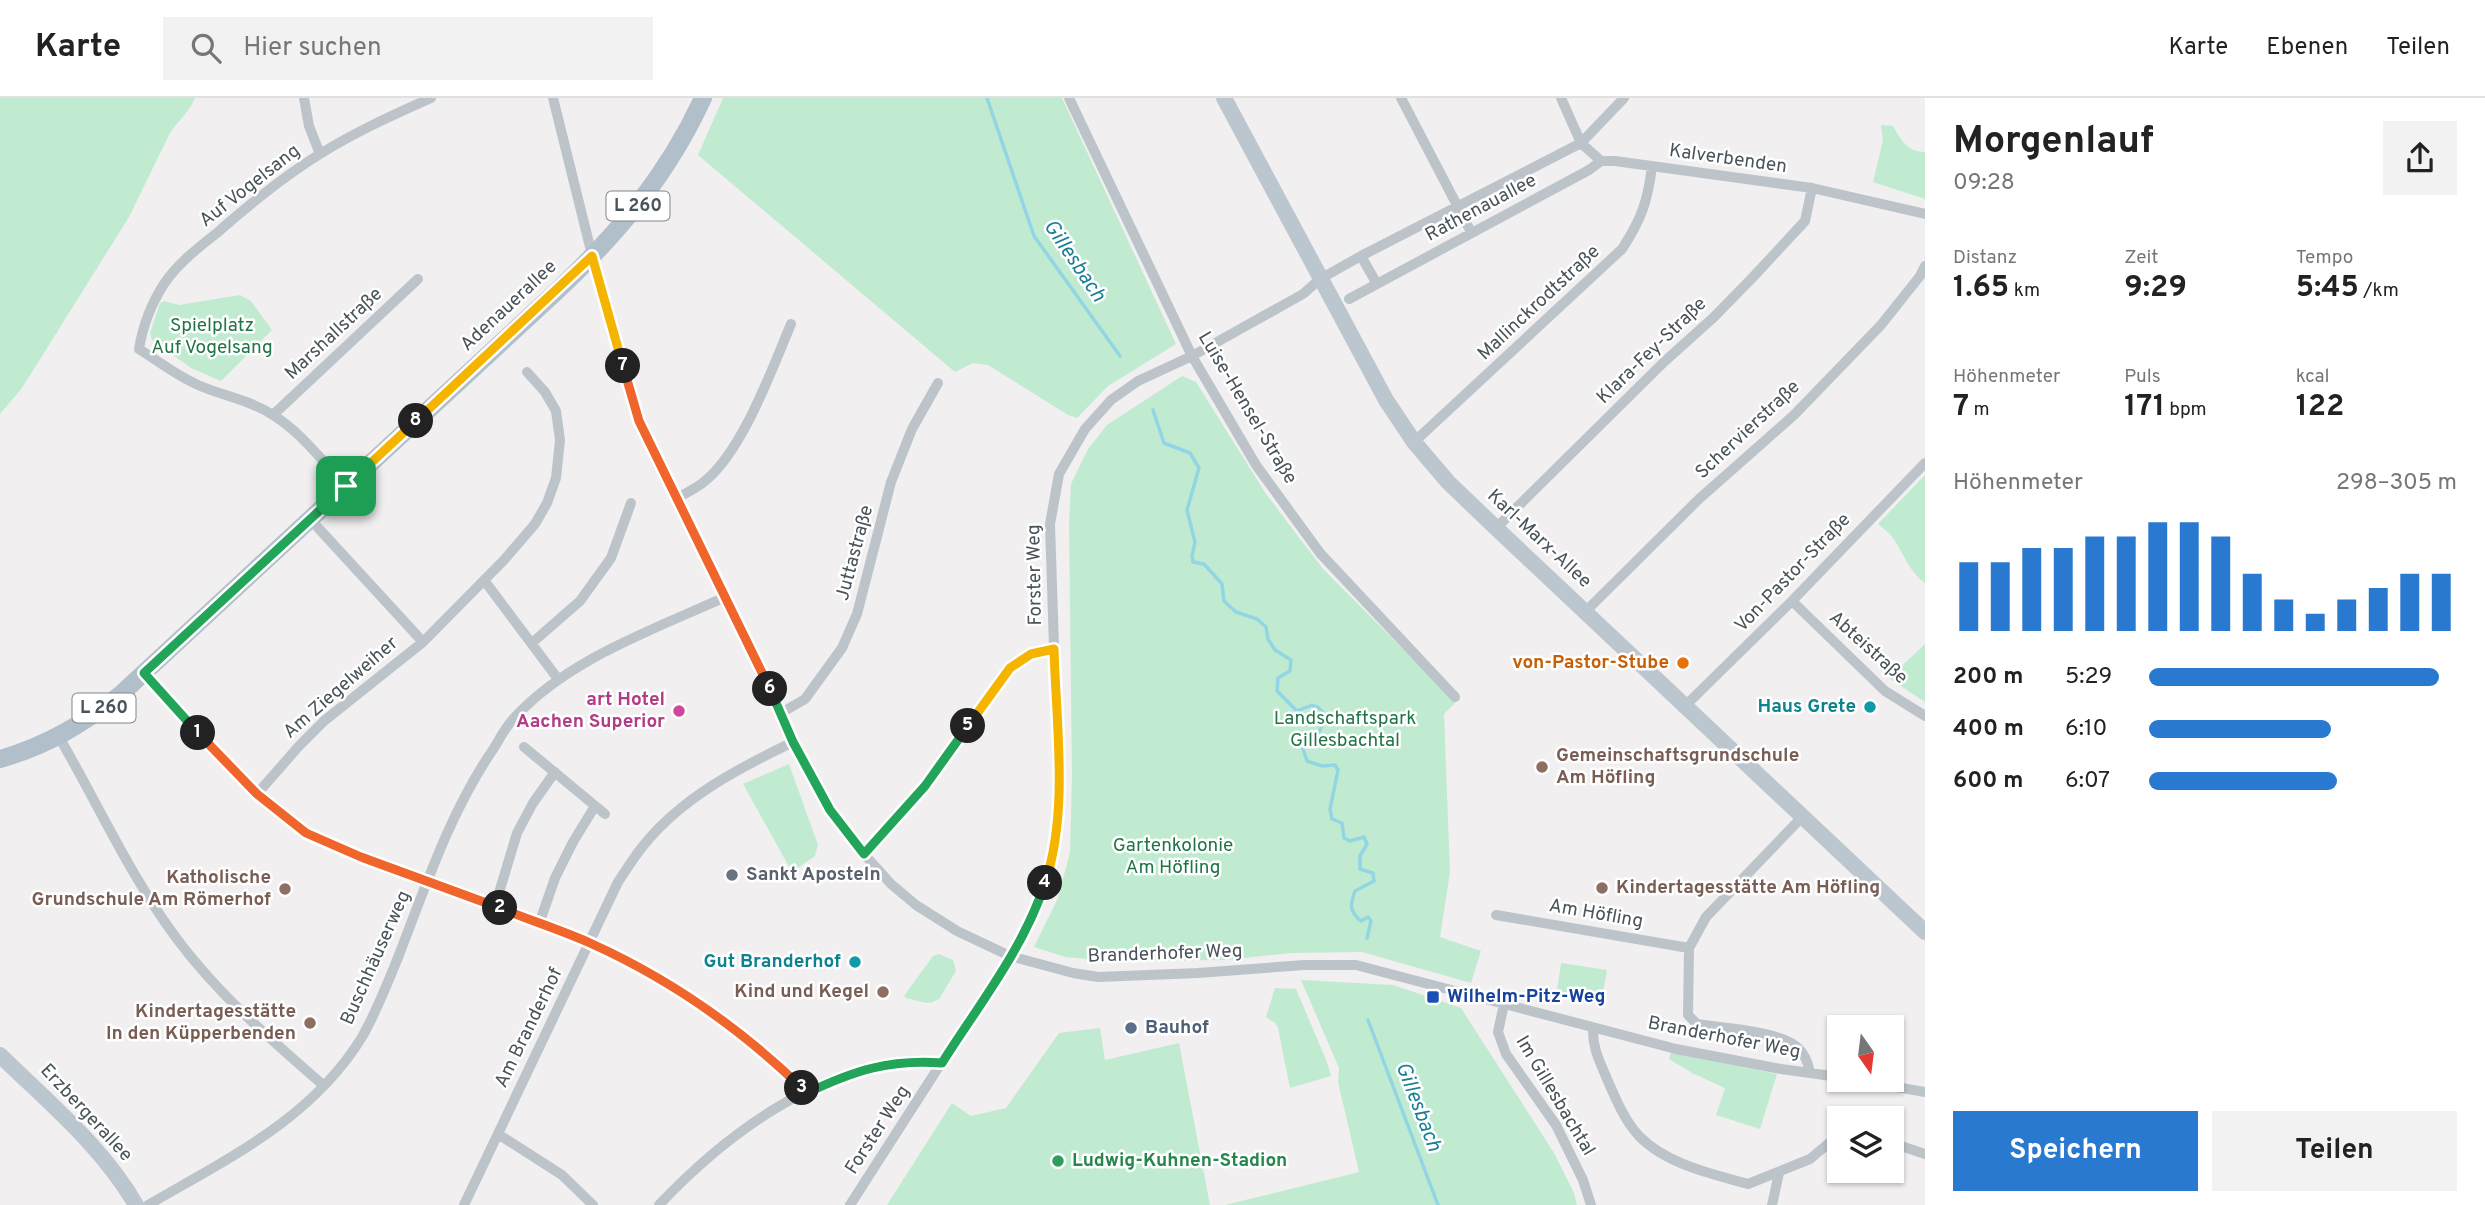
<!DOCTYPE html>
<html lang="de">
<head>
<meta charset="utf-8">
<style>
  :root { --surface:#fff; --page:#f2f2f2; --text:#222; --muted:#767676; --line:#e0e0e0; --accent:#2a79d0 }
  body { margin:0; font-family:Overpass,sans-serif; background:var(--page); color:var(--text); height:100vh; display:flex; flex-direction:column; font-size:26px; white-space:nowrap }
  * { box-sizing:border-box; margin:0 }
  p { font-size:23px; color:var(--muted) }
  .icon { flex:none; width:38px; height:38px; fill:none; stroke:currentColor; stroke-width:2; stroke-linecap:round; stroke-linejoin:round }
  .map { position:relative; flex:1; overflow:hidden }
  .drawer { display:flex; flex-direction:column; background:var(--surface); width:560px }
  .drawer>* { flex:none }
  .needle { width:46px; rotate:166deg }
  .buttons { position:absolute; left:1827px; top:917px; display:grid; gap:14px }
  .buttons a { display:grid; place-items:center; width:77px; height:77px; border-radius:0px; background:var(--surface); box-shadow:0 2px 5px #0004; font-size:35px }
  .pin { position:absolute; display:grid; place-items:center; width:60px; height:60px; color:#fff; margin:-30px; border-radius:14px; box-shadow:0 4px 10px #0006 }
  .km { position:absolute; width:35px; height:35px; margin:-18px; border-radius:50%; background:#222; color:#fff; font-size:19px; line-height:35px; text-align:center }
  .round { display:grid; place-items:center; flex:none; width:74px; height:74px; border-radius:0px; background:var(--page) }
  .overview { display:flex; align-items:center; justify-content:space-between; height:119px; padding:0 28px }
  h1 { font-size:38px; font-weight:700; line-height:52px }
  .stats { display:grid; grid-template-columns:repeat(3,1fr); gap:10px; height:119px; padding:7px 28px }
  .stats div { display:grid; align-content:center }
  .stats b { font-size:30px; font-weight:700 }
  .stats small { font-size:19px; font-weight:400 }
  .stats p { font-size:19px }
  .chart { height:196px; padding:14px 28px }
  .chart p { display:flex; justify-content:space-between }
  .chart svg { width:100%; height:126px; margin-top:7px; stroke:var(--accent); stroke-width:6 }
  .primary-button { display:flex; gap:14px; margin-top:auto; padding:14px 28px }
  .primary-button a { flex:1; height:80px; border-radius:0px; background:var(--accent); color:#fff; font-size:28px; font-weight:700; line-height:80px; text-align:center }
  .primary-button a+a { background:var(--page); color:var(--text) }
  ul { padding:0 28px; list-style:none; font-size:23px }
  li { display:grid; grid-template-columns:112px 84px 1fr; align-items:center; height:52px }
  li i { height:18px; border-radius:9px; background:var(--accent) }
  header { display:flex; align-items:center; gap:42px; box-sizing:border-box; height:98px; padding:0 35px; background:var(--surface); border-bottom:2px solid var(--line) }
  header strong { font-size:33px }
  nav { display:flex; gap:38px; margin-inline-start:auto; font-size:24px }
  .search { width:490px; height:63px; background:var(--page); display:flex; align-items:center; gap:18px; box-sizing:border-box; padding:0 24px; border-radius:0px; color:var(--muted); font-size:26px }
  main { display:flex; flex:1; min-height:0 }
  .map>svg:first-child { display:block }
</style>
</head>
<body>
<header>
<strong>Karte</strong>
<div class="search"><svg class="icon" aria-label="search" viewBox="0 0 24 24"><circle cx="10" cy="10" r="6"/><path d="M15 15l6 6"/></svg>Hier suchen</div>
<nav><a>Karte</a><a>Ebenen</a><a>Teilen</a></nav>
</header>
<main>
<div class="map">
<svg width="1925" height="1107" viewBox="0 0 1925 1107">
  <rect width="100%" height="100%" fill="#f1efef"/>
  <!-- green -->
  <path fill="#c1ebd0" d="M0 0H195L190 10 171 33 129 119 22 290 0 316Z
    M723 0H1062L1176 246 1108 288 1077 320 1068 317 988 267 973 265 955 274 698 57Z
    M1881 27 1893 28C1901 42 1908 54 1925 54V101L1873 84 1883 42Z
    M240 197 251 203 272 232 221 283 191 270 152 242 150 235 160 205 164 203 179 207Z
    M1182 278 1196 284 1266 396 1323 471 1456 604 1444 616 1450 774 1440 839 1481 853 1471 885 1362 854 1291 855 1225 862 1110 863 1065 859 1034 849 1058 800 1070 754 1072 677 1069 425 1071 386 1088 351 1107 327Z
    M1925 377V485C1910 475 1905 458 1895 443 1891 436 1884 431 1878 426Z
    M1925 546V604L1889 580Z
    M789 666 818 747 815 758 792 774 743 686Z
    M939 856 953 862 956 873 939 901 933 904 926 905 906 900 904 898 933 858Z
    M1561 865 1607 872 1601 906 1556 899Z
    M1301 882 1393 887 1461 910 1554 1055 1574 1095 1577 1107H1225L1359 1074 1338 984 1339 970Z
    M1275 890 1296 891 1327 964 1331 978 1290 990 1278 930 1275 925 1266 919Z
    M1100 930 1105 962 1179 945 1210 1107H887L952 1005 971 1018 1006 1010 1059 935Z
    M1671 954 1777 976 1760 1031 1716 1017 1725 990 1692 975 1669 961Z"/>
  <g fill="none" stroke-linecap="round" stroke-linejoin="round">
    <!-- stream -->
    <path stroke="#92d6e4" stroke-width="3.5" d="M987 0 1034 138 1120 258
      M1153 312 1164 345 1190 355 1199 370 1187 412 1195 444 1192 458 1193 464 1204 466 1222 486 1224 503 1236 514 1257 521 1266 529 1268 541 1275 552 1291 562 1290 573 1278 580 1277 593 1297 613 1312 607 1319 610 1324 616C1323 638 1313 635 1303 651L1307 663 1322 668 1335 667 1338 672 1330 711 1332 721 1342 725 1344 740 1350 743 1364 739 1367 746 1360 758V771L1373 775 1374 783 1355 793C1350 807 1349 813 1361 823L1368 819 1371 823 1367 840
      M1368 922 1438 1107"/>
    <!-- street -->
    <path stroke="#bcc4ca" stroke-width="10" d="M304 0 309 28 320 56
      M553 0 596 173 639 323 812 679 830 712 864 756 891 786 916 807 957 833 1010 858 1073 875 1098 879 1198 875 1304 867H1356L1676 951 1781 971 1839 979
      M1069 0 1192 258 1256 367 1320 455 1455 599
      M1401 0 1471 134
      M1561 0 1581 45 1601 63H1615L1812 90 1925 116
      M1361 158 1377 186
      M1349 201 1589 72 1601 63
      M273 317 418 181
      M1414 344 1622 151C1641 122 1648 103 1652 68
      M346 388C323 364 302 335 273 317 250 302 223 298 198 287 177 278 158 263 139 251 143 227 151 206 164 186 177 166 199 149 218 134 250 106 284 78 320 56 355 34 393 17 431 0
      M677 400C686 395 697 390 705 383 743 352 772 271 791 226
      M310 421 423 544
      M1496 430 1664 264 1714 219 1755 177 1805 123 1812 90
      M484 482 558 581
      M1792 503 1885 593 1925 618
      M1585 514 1699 401 1794 317 1881 227 1920 178 1925 168
      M533 544 580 503 611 460 631 405
      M144 575 257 696 306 735 361 759 589 845 637 869 724 923 768 957 807 995
      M1685 608 1792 503 1925 365
      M781 615 805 601 842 550 857 516 891 384 912 331 938 285
      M59 639C98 706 130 778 177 841 218 896 271 942 323 987
      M524 649 605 716
      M257 696 299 648 324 623 423 544 504 462 535 426 547 405 556 380 560 342 556 313 545 294 527 274
      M1803 718 1706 819 1689 850 1688 917 1697 926C1722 930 1780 933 1798 950 1805 956 1808 965 1810 974
      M864 756 925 688 1010 570 1031 556 1054 551
      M495 808 517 735 533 705 555 674
      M1496 817 1689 850
      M539 826 555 780 573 744 595 708
      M1504 906 1498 934 1506 956 1556 1027 1583 1082 1591 1107
      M1593 930C1592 949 1600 964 1607 981 1616 1001 1624 1022 1639 1038 1666 1066 1712 1076 1748 1086L1810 1061 1829 1045 1839 1043
      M1858 982 1925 994
      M498 1036 562 1077 593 1107
      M1892 1045 1925 1056
      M148 1107C227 1061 312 1021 362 939 377 913 388 884 399 857 426 787 451 712 494 650 500 640 506 628 515 619 570 560 653 532 725 499
      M464 1107 618 784C626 772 634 759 643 748 681 700 739 670 793 644
      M659 1107C722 1040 814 970 909 963 920 962 931 964 941 965
      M850 1107 1010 858 1038 806 1049 773 1056 740 1059 703 1050 426 1059 376 1085 331 1111 302 1138 283 1192 258 1303 196 1320 181 1361 158 1581 45 1624 0
      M1772 1107 1779 1075"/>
    <!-- secondary -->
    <path stroke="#bcc6cf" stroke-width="16" d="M1224 0 1386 302 1414 344 1448 384 1496 430 1925 834
      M0 957C48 1004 102 1048 136 1107"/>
    <!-- primary -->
    <path stroke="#b1bfcb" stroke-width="18" d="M0 661C46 648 83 626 120 597L558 192C619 134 667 78 703 0"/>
  </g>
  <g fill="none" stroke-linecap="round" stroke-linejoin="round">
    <defs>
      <path id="split-1" d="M198 635 144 575 346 388"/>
      <path id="split-2" d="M198 635 257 696 306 735 361 759 500 810"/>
      <path id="split-3" d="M500 810C529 822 561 832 590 845 668 880 741 931 802 990"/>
      <path id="split-4" d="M802 990 807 995C853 973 889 961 942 965 978 908 1024 850 1045 785"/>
      <path id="split-5" d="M968 628 1010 570 1031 556 1054 551C1056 625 1069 714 1045 785"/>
      <path id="split-6" d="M770 591 793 644 830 712 864 756 925 688 968 628"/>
      <path id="split-7" d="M623 268 639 323 770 591"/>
      <path id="split-8" d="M416 323 592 158 623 268"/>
      <path id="split-9" d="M346 388 416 323"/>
    </defs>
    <!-- split-1 casing -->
    <use href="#split-1" stroke="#fff" stroke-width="14"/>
    <!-- split-2 casing -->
    <use href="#split-2" stroke="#fff" stroke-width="14"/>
    <!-- split-3 casing -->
    <use href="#split-3" stroke="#fff" stroke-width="14"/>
    <!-- split-4 casing -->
    <use href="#split-4" stroke="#fff" stroke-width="14"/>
    <!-- split-5 casing -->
    <use href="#split-5" stroke="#fff" stroke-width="14"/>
    <!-- split-6 casing -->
    <use href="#split-6" stroke="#fff" stroke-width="14"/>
    <!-- split-7 casing -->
    <use href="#split-7" stroke="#fff" stroke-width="14"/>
    <!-- split-8 casing -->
    <use href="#split-8" stroke="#fff" stroke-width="14"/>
    <!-- split-9 casing -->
    <use href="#split-9" stroke="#fff" stroke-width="14"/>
    <!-- split-1 -->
    <use href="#split-1" stroke="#22a559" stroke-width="9"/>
    <!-- split-2 -->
    <use href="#split-2" stroke="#f0652b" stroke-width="9"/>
    <!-- split-3 -->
    <use href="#split-3" stroke="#f0652b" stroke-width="9"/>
    <!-- split-4 -->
    <use href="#split-4" stroke="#22a559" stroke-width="9"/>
    <!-- split-5 -->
    <use href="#split-5" stroke="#f5b400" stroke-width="9"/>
    <!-- split-6 -->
    <use href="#split-6" stroke="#22a559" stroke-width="9"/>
    <!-- split-7 -->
    <use href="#split-7" stroke="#f0652b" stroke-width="9"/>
    <!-- split-8 -->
    <use href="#split-8" stroke="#f5b400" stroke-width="9"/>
    <!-- split-9 -->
    <use href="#split-9" stroke="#f5b400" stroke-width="9"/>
  </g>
  <!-- markers -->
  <circle fill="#e8710a" stroke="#fff" stroke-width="2.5" cx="1683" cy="565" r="7"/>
  <g fill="#0f9aa8" stroke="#fff" stroke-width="2.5">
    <circle cx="1870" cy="609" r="7"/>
    <circle cx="855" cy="864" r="7"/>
  </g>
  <circle fill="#d1479c" stroke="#fff" stroke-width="2.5" cx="679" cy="613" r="7"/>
  <g fill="#8d6e63" stroke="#fff" stroke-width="2.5">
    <circle cx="1542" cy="669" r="7"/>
    <circle cx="1602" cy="790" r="7"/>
    <circle cx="285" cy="791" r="7"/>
    <circle cx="883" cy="894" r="7"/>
    <circle cx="310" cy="925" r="7"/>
  </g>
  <circle fill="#6b7280" stroke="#fff" stroke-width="2.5" cx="732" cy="777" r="7"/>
  <rect fill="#1a4fb4" stroke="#fff" stroke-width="2.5" x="1426" y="892" width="14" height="14" rx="3.5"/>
  <circle fill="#5c6f8a" stroke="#fff" stroke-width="2.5" cx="1131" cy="930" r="7"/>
  <circle fill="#2e9e5b" stroke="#fff" stroke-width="2.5" cx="1058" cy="1063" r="7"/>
  <g text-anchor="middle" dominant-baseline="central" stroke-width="5" stroke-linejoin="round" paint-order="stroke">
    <!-- shield labels -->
    <g fill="#fff" stroke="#80878c" stroke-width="2">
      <rect x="606.5" y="93.5" width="63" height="29" rx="5"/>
      <rect x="72.5" y="595.5" width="63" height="29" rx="5"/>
    </g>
    <g font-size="18" font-weight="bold" fill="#49535a">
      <text x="638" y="108">L 260</text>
      <text x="104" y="610">L 260</text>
    </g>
    <!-- street labels -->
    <g font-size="19" fill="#49535a" stroke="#fff">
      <text transform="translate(1728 61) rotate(8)">Kalverbenden</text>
      <text transform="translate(250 88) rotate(-38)">Auf Vogelsang</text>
      <text transform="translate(1481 110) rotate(-28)">Rathenauallee</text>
      <text transform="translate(1539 205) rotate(-43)">Mallinckrodtstraße</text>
      <text transform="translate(509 208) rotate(-43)">Adenauerallee</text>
      <text transform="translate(334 236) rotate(-43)">Marshallstraße</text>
      <text transform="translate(1652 253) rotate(-44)">Klara-Fey-Straße</text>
      <text transform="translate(1247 310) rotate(59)">Luise-Hensel-Straße</text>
      <text transform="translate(1748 332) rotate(-43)">Schervierstraße</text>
      <text transform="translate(1539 441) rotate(43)">Karl-Marx-Allee</text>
      <text transform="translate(855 455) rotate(-75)">Juttastraße</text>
      <text transform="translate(1793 475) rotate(-46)">Von-Pastor-Straße</text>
      <text transform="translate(1035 477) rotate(-91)">Forster Weg</text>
      <text transform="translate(1868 550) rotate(42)">Abteistraße</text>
      <text transform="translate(341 590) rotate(-41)">Am Ziegelweiher</text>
      <text transform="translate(1596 816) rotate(10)">Am Höfling</text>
      <text transform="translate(1165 856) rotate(-2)">Branderhofer Weg</text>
      <text transform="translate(376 860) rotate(-66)">Buschhäuserweg</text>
      <text transform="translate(529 930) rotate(-64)">Am Branderhof</text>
      <text transform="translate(1724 940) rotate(11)">Branderhofer Weg</text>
      <text transform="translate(1555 998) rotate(59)">Im Gillesbachtal</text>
      <text transform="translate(86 1015) rotate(47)">Erzbergerallee</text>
      <text transform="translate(878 1032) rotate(-57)">Forster Weg</text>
    </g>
    <!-- park labels -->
    <g font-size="19" fill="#207547" stroke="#fff">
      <text x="212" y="228">Spielplatz<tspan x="212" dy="22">Auf Vogelsang</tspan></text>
      <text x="1345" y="621">Landschaftspark<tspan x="1345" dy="22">Gillesbachtal</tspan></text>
      <text x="1173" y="748">Gartenkolonie<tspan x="1173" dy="22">Am Höfling</tspan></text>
    </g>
    <!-- food labels -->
    <g font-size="19" font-weight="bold" fill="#c56008" stroke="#fff" text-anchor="end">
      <text x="1669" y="565">von-Pastor-Stube</text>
    </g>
    <!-- hotel labels -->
    <g font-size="19" font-weight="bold" fill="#b23c85" stroke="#fff" text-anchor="end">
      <text x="665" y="602">art Hotel<tspan x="665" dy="22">Aachen Superior</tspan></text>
    </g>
    <!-- culture labels -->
    <g font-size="19" font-weight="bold" fill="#0d838f" stroke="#fff" text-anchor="end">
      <text x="1856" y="609">Haus Grete</text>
      <text x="841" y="864">Gut Branderhof</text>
    </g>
    <!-- education labels -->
    <g font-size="19" font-weight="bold" fill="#785e54" stroke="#fff" text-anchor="end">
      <text x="1556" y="658" text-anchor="start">Gemeinschaftsgrundschule<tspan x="1556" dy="22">Am Höfling</tspan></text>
      <text x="271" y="780">Katholische<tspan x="271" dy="22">Grundschule Am Römerhof</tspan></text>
      <text x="1616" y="790" text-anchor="start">Kindertagesstätte Am Höfling</text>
      <text x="869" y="894">Kind und Kegel</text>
      <text x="296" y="914">Kindertagesstätte<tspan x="296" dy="22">In den Küpperbenden</tspan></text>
    </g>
    <!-- worship labels -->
    <g font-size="19" font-weight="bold" fill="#5b616d" stroke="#fff" text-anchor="start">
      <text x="746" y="777">Sankt Aposteln</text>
    </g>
    <!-- transit labels -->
    <g font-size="19" font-weight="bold" fill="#164399" stroke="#fff" text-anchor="start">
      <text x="1447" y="899">Wilhelm-Pitz-Weg</text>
    </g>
    <!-- service labels -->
    <g font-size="19" font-weight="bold" fill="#4e5e75" stroke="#fff" text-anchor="start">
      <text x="1145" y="930">Bauhof</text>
    </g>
    <!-- leisure labels -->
    <g font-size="19" font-weight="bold" fill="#27864d" stroke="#fff" text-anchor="start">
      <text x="1072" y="1063">Ludwig-Kuhnen-Stadion</text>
    </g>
    <!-- water labels -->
    <g font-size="21" font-style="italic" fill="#1a8095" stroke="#fff">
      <text transform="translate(1074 163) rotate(56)">Gillesbach</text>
      <text transform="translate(1418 1009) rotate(69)">Gillesbach</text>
    </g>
  </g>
</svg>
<div class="buttons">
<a><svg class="needle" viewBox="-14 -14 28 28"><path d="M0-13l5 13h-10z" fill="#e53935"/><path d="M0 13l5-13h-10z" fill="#767676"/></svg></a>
<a><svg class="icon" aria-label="layers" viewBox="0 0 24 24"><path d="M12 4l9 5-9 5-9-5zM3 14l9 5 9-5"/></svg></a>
</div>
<div class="pin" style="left:346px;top:388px;background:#1e9e55"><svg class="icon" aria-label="arrive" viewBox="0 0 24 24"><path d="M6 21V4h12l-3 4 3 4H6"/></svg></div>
<b class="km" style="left:198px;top:635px">1</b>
<b class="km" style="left:500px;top:810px">2</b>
<b class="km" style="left:802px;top:990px">3</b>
<b class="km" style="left:1045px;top:785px">4</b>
<b class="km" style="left:968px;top:628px">5</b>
<b class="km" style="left:770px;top:591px">6</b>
<b class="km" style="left:623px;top:268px">7</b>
<b class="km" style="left:416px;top:323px">8</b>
</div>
<section class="drawer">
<div class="overview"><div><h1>Morgenlauf</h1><p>09:28</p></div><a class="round"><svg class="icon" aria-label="share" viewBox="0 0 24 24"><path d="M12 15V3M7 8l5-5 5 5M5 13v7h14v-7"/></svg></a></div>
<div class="stats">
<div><p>Distanz</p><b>1.65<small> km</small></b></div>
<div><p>Zeit</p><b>9:29</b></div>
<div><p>Tempo</p><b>5:45<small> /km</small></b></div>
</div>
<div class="stats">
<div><p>Höhenmeter</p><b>7<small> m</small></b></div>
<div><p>Puls</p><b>171<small> bpm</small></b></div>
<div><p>kcal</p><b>122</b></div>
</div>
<div class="chart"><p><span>Höhenmeter</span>298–305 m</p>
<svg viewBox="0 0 160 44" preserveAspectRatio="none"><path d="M5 44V20M15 44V20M25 44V15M35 44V15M45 44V11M55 44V11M65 44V6M75 44V6M85 44V11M95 44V24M105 44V33M115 44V38M125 44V33M135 44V29M145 44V24M155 44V24"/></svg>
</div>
<ul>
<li><b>200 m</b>5:29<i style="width:94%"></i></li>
<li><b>400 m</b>6:10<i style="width:59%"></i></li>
<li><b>600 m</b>6:07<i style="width:61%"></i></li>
</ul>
<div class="primary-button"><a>Speichern</a><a>Teilen</a></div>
</section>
</main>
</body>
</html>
